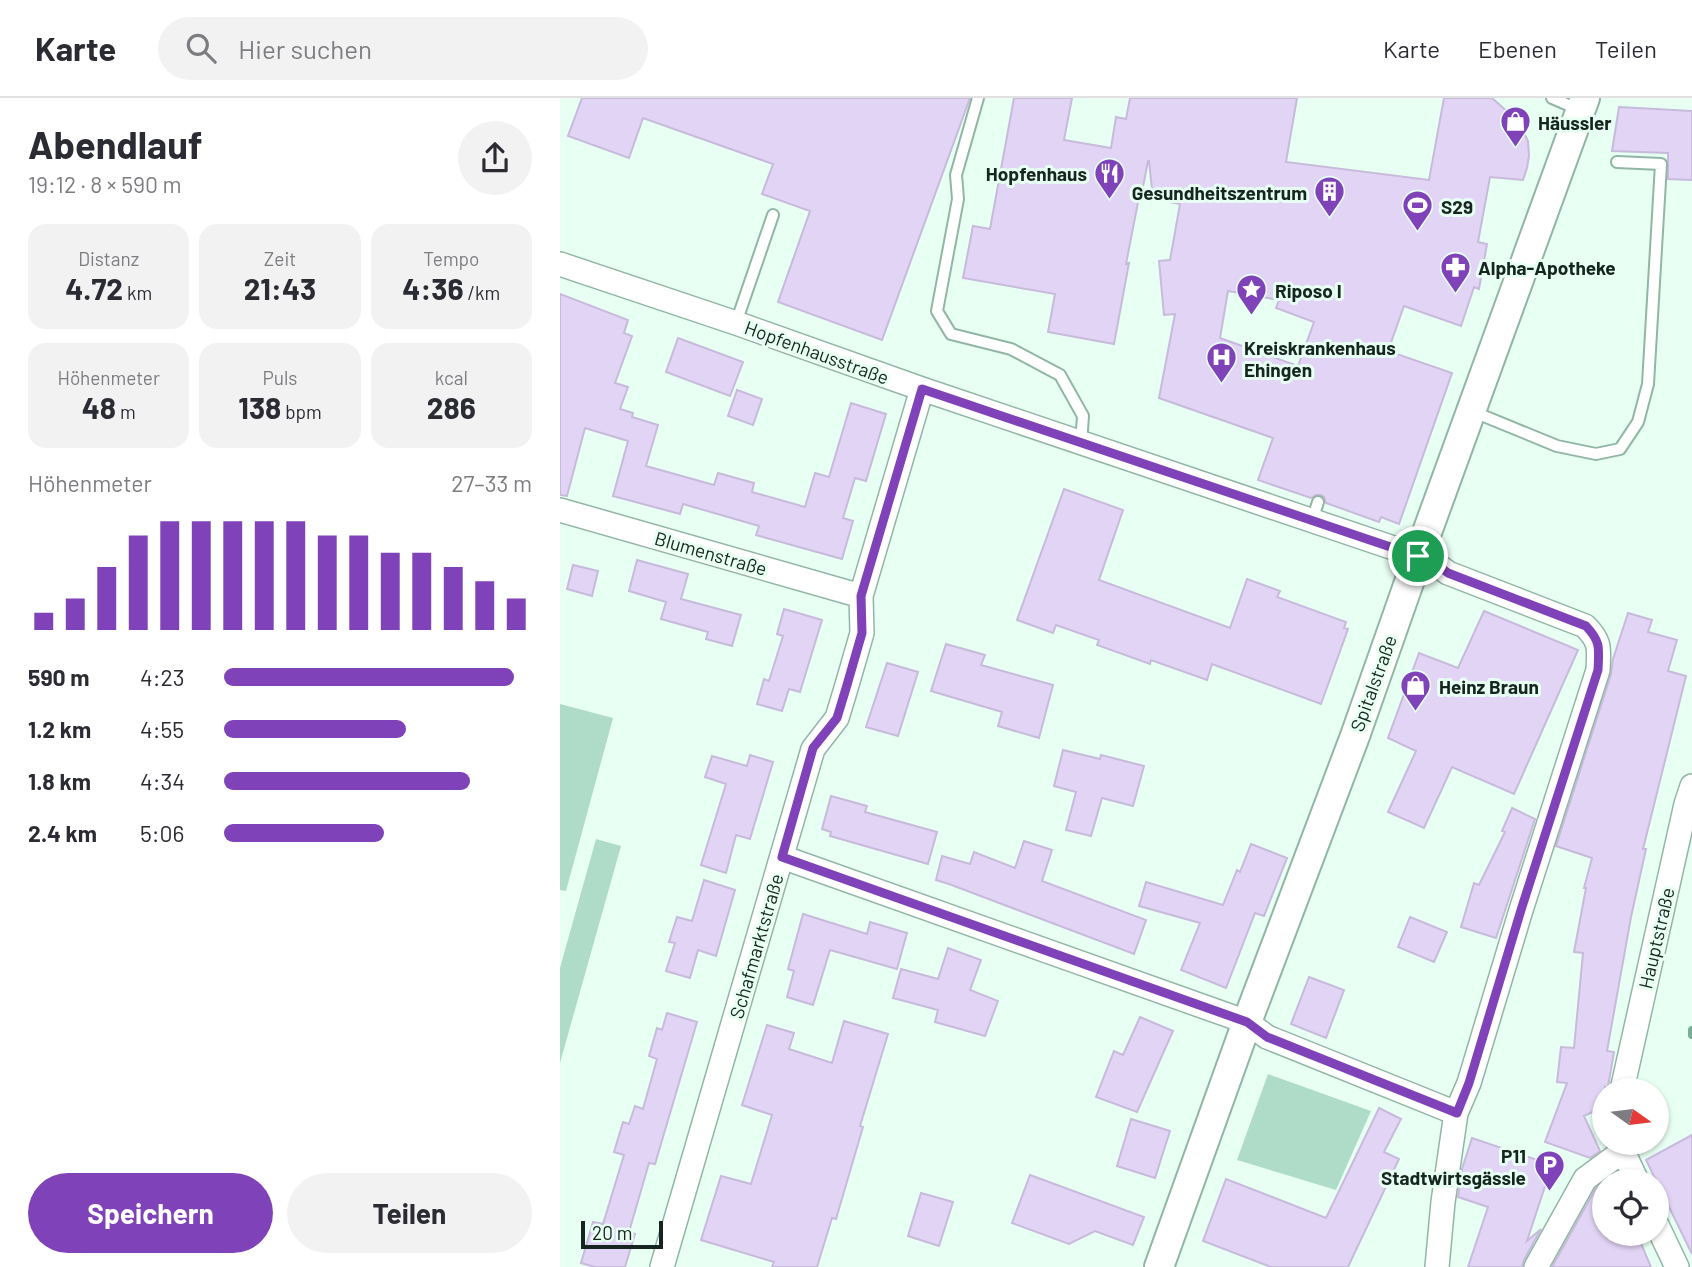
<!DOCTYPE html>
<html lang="de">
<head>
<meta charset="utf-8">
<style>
  :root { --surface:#fff; --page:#f2f2f3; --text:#2b2b33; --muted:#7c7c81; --line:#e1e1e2; --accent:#7f42b8 }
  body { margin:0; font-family:Barlow,sans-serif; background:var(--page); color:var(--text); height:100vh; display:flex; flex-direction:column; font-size:26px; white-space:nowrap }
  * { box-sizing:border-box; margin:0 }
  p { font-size:23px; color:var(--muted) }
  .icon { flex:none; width:38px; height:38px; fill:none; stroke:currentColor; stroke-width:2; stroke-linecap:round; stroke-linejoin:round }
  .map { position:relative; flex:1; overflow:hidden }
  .details { display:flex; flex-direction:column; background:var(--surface); width:560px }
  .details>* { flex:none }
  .needle { width:46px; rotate:104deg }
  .tools { position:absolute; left:1032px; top:980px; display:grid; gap:14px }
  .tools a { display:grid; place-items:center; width:77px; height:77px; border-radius:50%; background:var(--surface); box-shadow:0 2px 5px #0004; font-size:35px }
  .scale { position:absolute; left:21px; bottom:18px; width:82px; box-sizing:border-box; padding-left:7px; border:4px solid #16251f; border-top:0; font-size:19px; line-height:24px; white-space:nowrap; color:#16251f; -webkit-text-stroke:5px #e8fff4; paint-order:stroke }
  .pin { position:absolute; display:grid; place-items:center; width:60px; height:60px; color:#fff; margin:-30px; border:4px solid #fff; border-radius:50%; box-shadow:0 2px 7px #0007 }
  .round { display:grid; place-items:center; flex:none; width:74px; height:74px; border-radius:37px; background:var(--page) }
  .overview { display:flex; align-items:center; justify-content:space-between; height:119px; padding:0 28px }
  h1 { font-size:38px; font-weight:700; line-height:52px }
  .figures { display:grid; grid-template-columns:repeat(3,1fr); gap:10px; height:119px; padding:7px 28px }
  .figures div { display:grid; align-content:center; border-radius:18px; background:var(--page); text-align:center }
  .figures b { font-size:30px; font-weight:700 }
  .figures small { font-size:19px; font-weight:400 }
  .figures p { font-size:19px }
  .chart { height:196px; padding:14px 28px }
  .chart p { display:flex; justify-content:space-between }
  .chart svg { width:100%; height:126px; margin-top:7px; stroke:var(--accent); stroke-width:6 }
  .cta { display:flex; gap:14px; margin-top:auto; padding:14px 28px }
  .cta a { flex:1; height:80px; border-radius:42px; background:var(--accent); color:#fff; font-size:28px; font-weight:700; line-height:80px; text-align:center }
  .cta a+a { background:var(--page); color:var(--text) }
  ul { padding:0 28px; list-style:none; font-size:23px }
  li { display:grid; grid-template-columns:112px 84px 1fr; align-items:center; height:52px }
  li i { height:18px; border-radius:9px; background:var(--accent) }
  header { display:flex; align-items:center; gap:42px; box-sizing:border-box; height:98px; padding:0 35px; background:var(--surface); border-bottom:2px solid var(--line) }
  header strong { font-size:33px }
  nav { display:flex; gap:38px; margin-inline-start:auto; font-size:24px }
  .search { width:490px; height:63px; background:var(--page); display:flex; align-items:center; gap:18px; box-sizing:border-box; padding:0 24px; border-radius:38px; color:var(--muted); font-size:26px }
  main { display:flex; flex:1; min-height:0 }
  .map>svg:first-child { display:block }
</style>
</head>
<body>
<header>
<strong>Karte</strong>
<div class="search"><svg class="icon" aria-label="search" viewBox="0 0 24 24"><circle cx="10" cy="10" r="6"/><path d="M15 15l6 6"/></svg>Hier suchen</div>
<nav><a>Karte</a><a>Ebenen</a><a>Teilen</a></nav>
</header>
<main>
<section class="details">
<div class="overview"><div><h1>Abendlauf</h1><p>19:12 · 8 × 590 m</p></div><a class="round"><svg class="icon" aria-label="share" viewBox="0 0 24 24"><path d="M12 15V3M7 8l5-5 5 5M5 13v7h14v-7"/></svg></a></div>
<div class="figures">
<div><p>Distanz</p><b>4.72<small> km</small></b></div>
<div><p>Zeit</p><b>21:43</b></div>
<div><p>Tempo</p><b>4:36<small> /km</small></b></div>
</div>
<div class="figures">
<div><p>Höhenmeter</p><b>48<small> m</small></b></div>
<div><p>Puls</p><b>138<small> bpm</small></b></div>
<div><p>kcal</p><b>286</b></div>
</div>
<div class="chart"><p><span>Höhenmeter</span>27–33 m</p>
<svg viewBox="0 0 160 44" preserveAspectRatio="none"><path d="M5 44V38M15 44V33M25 44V22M35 44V11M45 44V6M55 44V6M65 44V6M75 44V6M85 44V6M95 44V11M105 44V11M115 44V17M125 44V17M135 44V22M145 44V27M155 44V33"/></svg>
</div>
<ul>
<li><b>590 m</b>4:23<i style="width:94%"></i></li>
<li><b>1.2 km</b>4:55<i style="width:59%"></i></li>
<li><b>1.8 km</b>4:34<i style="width:80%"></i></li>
<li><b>2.4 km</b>5:06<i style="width:52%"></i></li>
</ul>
<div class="cta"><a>Speichern</a><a>Teilen</a></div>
</section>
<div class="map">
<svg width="1132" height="1169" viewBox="0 0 1132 1169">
  <rect width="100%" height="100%" fill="#e8fff4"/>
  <!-- green -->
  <path fill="#afdcc8" d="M0 606 53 620 6 793 0 792Z
    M36 741 61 748 0 965V870Z
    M708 976 811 1013 776 1092 677 1062Z"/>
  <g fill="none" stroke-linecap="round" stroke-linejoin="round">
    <!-- stream -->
    <path stroke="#7aae99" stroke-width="8" d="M1132 932V937"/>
  </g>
  <!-- building -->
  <path fill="#e2d4f5" stroke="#c7bada" stroke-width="2" fill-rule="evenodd" d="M22 0H410L322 242 218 204 250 113 202 96 213 66 83 20 69 60 8 38Z
    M454 0H512L504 42 551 50 556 19 566 21 570 0H737L726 64 869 82 884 0H932L958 23 968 43 969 58 967 70 963 82 930 79 918 144 927 146 919 191 914 189 901 228 844 208 828 253 892 275 839 426 821 419 819 424 766 405 764 399 761 397H756L751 400 698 382 713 340 599 300 615 216 604 217 599 163 610 162 620 106 593 101 589 63H588L581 99H579L566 166 569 165 554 246 488 234 495 196 403 180 413 128 430 131ZM668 193 719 202 716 210 754 224 738 268 660 240Z
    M1059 9 1132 13V82L1108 81V55L1052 53Z
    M0 196 68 222 64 235 72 238 55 285 68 289 60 311 73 315 72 319 98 327 86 368 154 387 158 375 194 385 192 394 245 409 255 375 269 379 291 305 326 316 306 383 295 380 283 420 293 423 282 461 196 437 199 428 123 406 120 416 53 398 68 343 25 330 7 398 0 397Z
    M118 240 183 264 170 298 106 274Z
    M177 292 202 301 193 327 168 318Z
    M504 391 563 412 539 482 670 530 687 481 720 493 717 499 786 524 784 530 788 531 761 606 652 566 647 582 591 562 590 566 537 547 539 542 496 527 493 535 457 522Z
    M77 462 128 476 121 501 181 517 172 548 146 541 148 534 101 521 106 504 69 493Z
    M13 467 38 473 32 498 7 491Z
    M224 511 262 522 240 594 229 591 222 613 197 606 204 581 209 583 223 538 217 536Z
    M924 513 1018 552 954 696 892 669 864 730 828 714 856 653 828 640 859 555 898 570Z
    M1068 515 1092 522 1088 534 1117 542 1108 573 1126 578 1083 751H1086L1071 819 1047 953 1054 954 1048 989H1045V1008L1024 1018 1040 1053 1030 1060 985 1044 1007 985 997 984 1001 949 1014 950 1023 855 1014 854 1026 790H1024L1032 760 996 748 1051 576 1053 561Z
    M386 546 425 557 421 567 493 587 479 640 438 628 442 614 371 593Z
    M327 565 358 574 338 638 306 629Z
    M503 652 540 661 541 657 584 668 573 708 542 700 531 738 506 732 516 694 494 688Z
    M190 657 213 664 190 741 176 737 166 775 141 767 166 686 145 679 152 658 187 668Z
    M271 698 307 708 305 714 377 734 368 766 270 738 271 734 262 731Z
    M952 710 975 721 936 840 901 829 914 785 919 787 945 734 942 733Z
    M464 743 492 752 482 783 586 822 574 856 389 786 376 782 382 758 410 766 414 754 455 770Z
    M691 746 727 760 704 818 695 815 666 890 621 872 640 825 579 808 586 784 663 807 677 772 680 774Z
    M144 782 175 792 156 858 138 852 130 880 106 873 115 845 109 844 117 819 132 823Z
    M243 816 307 836 310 824 347 835 337 871 270 852 253 907 227 899 234 873 228 871Z
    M850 819 887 834 874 864 838 849Z
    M388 850 421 862 410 892 438 903 425 938 375 924 378 912 333 900 341 871 378 881Z
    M749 879 784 892 766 940 731 926Z
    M107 915 137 924 95 1066 89 1065 69 1134 75 1136 65 1169H35L21 1165 33 1124 43 1126 64 1057 54 1054 63 1024 69 1026 75 1008 83 1011 97 961 89 958 97 930 102 932Z
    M580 919 613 933 577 1014 536 999 554 953 563 957Z
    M284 923 328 936 300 1028 303 1029 276 1121 272 1120 257 1169H212L214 1164 141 1142 161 1078 191 1086 212 1017 182 1007 207 927 234 935 229 951 272 965Z
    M819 1010 841 1021 824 1054 839 1061 788 1169H711L643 1143 666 1081 766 1120Z
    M571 1021 610 1033 595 1080 557 1068Z
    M1132 1037V1156L1086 1062Z
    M912 1040 992 1067 967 1143 981 1131 964 1162 962 1169H908L928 1109 898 1099 902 1071Z
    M470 1077 584 1119 573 1147 535 1133 509 1146 452 1125Z
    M1045 1084V1136H1077L1091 1169H992L1036 1090Z
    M361 1095 393 1104 379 1148 348 1138Z"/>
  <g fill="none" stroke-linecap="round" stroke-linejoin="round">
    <defs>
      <path id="service" d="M418 0 396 77 398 101 377 213 391 236 451 251 500 277 523 318 521 346
        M992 0 1020 12
        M176 225 213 117
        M914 314 997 348 1036 356 1060 351 1078 324 1088 286 1101 66 1057 64
        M752 423 758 404"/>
      <path id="minor" d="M0 166 176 225 362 291 872 463 888 475 1025 528C1041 544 1039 550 1038 572L961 812 909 985 896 1015 883 1104 877 1169
        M0 412 301 498
        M222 759 687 924 707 939 896 1015
        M1062 992 1126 706 1132 688
        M1062 1045 1063 1053 1077 1083
        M1097 1127 1117 1169
        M102 1169 253 651 277 620 287 587 302 535 301 498 362 291
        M976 1169 1025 1081 1063 1053"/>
      <path id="tertiary" d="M599 1169 687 924 795 638 858 459 1025 0"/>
    </defs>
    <!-- service casing -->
    <use href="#service" stroke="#91b6a6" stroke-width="14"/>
    <!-- minor casing -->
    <use href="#minor" stroke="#91b6a6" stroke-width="26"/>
    <!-- tertiary casing -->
    <use href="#tertiary" stroke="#91b6a6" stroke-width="32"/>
    <!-- service -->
    <use href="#service" stroke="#fff" stroke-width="10"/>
    <!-- minor -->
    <use href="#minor" stroke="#fff" stroke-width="23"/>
    <!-- tertiary -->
    <use href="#tertiary" stroke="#fff" stroke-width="28"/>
  </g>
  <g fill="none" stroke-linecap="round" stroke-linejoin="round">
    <defs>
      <path id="route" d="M362 291 872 463 888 475 1026 528C1041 544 1039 550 1038 572L961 812 909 985 897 1015 707 939 687 924 222 759 253 650 277 620 287 587 302 535 301 498Z"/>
    </defs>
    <!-- route casing -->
    <use href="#route" stroke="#fff" stroke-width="14"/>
    <!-- route -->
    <use href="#route" stroke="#7f42b8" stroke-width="9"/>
  </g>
  <!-- icons -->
  <defs>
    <symbol id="shop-pin" viewBox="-11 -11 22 30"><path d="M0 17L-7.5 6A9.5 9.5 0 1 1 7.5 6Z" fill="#7f42b8" stroke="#e8fff4"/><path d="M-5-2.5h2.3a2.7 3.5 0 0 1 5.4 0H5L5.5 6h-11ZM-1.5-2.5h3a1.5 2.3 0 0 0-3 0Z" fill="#fff"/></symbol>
    <symbol id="restaurant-pin" viewBox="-11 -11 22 30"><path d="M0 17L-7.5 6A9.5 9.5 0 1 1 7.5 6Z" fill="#7f42b8" stroke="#e8fff4"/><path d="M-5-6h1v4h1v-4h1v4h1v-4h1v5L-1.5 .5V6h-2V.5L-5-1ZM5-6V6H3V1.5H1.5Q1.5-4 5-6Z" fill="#fff"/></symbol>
    <symbol id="building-pin" viewBox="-11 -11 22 30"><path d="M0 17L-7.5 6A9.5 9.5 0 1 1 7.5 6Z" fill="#7f42b8" stroke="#e8fff4"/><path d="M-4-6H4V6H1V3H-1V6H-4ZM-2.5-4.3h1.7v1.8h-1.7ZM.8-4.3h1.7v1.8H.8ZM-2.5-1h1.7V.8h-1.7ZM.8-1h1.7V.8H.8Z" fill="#fff"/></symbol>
    <symbol id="stadium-pin" viewBox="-11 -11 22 30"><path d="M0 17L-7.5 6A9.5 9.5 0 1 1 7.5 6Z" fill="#7f42b8" stroke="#e8fff4"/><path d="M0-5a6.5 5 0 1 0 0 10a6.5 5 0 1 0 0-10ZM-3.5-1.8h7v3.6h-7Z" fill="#fff"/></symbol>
    <symbol id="pharmacy-pin" viewBox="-11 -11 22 30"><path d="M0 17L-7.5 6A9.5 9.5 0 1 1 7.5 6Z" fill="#7f42b8" stroke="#e8fff4"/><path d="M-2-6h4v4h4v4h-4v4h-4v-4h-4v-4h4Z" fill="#fff"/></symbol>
    <symbol id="sight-pin" viewBox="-11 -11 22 30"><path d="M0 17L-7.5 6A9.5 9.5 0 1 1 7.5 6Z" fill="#7f42b8" stroke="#e8fff4"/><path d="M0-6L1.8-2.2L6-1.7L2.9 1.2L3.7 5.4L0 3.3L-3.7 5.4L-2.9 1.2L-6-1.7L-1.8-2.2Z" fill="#fff"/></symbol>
    <symbol id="hospital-pin" viewBox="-11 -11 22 30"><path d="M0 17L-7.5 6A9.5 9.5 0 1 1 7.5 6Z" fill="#7f42b8" stroke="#e8fff4"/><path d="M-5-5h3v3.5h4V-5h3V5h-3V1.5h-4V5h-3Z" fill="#fff"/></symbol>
    <symbol id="parking-pin" viewBox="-11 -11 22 30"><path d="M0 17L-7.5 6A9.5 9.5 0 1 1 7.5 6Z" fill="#7f42b8" stroke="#e8fff4"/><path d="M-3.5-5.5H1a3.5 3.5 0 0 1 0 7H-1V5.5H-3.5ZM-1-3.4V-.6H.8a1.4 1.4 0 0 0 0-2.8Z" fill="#fff"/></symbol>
  </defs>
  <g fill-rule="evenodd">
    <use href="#shop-pin" x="938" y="6" width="35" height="47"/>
    <use href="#restaurant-pin" x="532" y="58" width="35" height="47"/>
    <use href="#building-pin" x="752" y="76" width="35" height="47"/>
    <use href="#stadium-pin" x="840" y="90" width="35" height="47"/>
    <use href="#pharmacy-pin" x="878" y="152" width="35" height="47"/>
    <use href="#sight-pin" x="674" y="174" width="35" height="47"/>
    <use href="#hospital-pin" x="644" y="242" width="35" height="47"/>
    <use href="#shop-pin" x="838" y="570" width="35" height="47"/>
    <use href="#parking-pin" x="972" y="1050" width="35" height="47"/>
  </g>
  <g text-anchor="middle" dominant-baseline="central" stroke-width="6" stroke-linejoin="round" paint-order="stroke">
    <!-- poi labels -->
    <g font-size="19" font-weight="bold" fill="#16251f" stroke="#e8fff4" text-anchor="start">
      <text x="978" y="24">Häussler</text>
      <text x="527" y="75" text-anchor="end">Hopfenhaus</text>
      <text x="747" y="94" text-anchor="end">Gesundheitszentrum</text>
      <text x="881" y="108">S29</text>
      <text x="918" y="169">Alpha-Apotheke</text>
      <text x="715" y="192">Riposo I</text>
      <text x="684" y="249">Kreiskrankenhaus<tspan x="684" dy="22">Ehingen</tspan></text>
      <text x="879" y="588">Heinz Braun</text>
      <text x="966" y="1057" text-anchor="end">P11<tspan x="966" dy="22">Stadtwirtsgässle</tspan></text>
    </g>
    <!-- street labels -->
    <g font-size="19" fill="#16251f" stroke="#e8fff4">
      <text transform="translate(257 254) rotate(20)">Hopfenhausstraße</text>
      <text transform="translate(151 455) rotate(16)">Blumenstraße</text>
      <text transform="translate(813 585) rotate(-70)">Spitalstraße</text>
      <text transform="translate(1096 840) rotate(-77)">Hauptstraße</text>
      <text transform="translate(196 848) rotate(-74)">Schafmarktstraße</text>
    </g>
  </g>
</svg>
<div class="tools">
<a><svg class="needle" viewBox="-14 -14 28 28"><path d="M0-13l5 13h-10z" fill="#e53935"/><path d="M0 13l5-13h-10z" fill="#7c7c81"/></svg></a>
<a><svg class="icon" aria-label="locate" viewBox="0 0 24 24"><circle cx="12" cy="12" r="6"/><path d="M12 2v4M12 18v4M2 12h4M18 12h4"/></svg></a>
</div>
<div class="scale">20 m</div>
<div class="pin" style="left:858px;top:458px;background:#1e9e55"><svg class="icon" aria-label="arrive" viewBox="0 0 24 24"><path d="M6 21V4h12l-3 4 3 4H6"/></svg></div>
</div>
</main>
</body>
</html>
